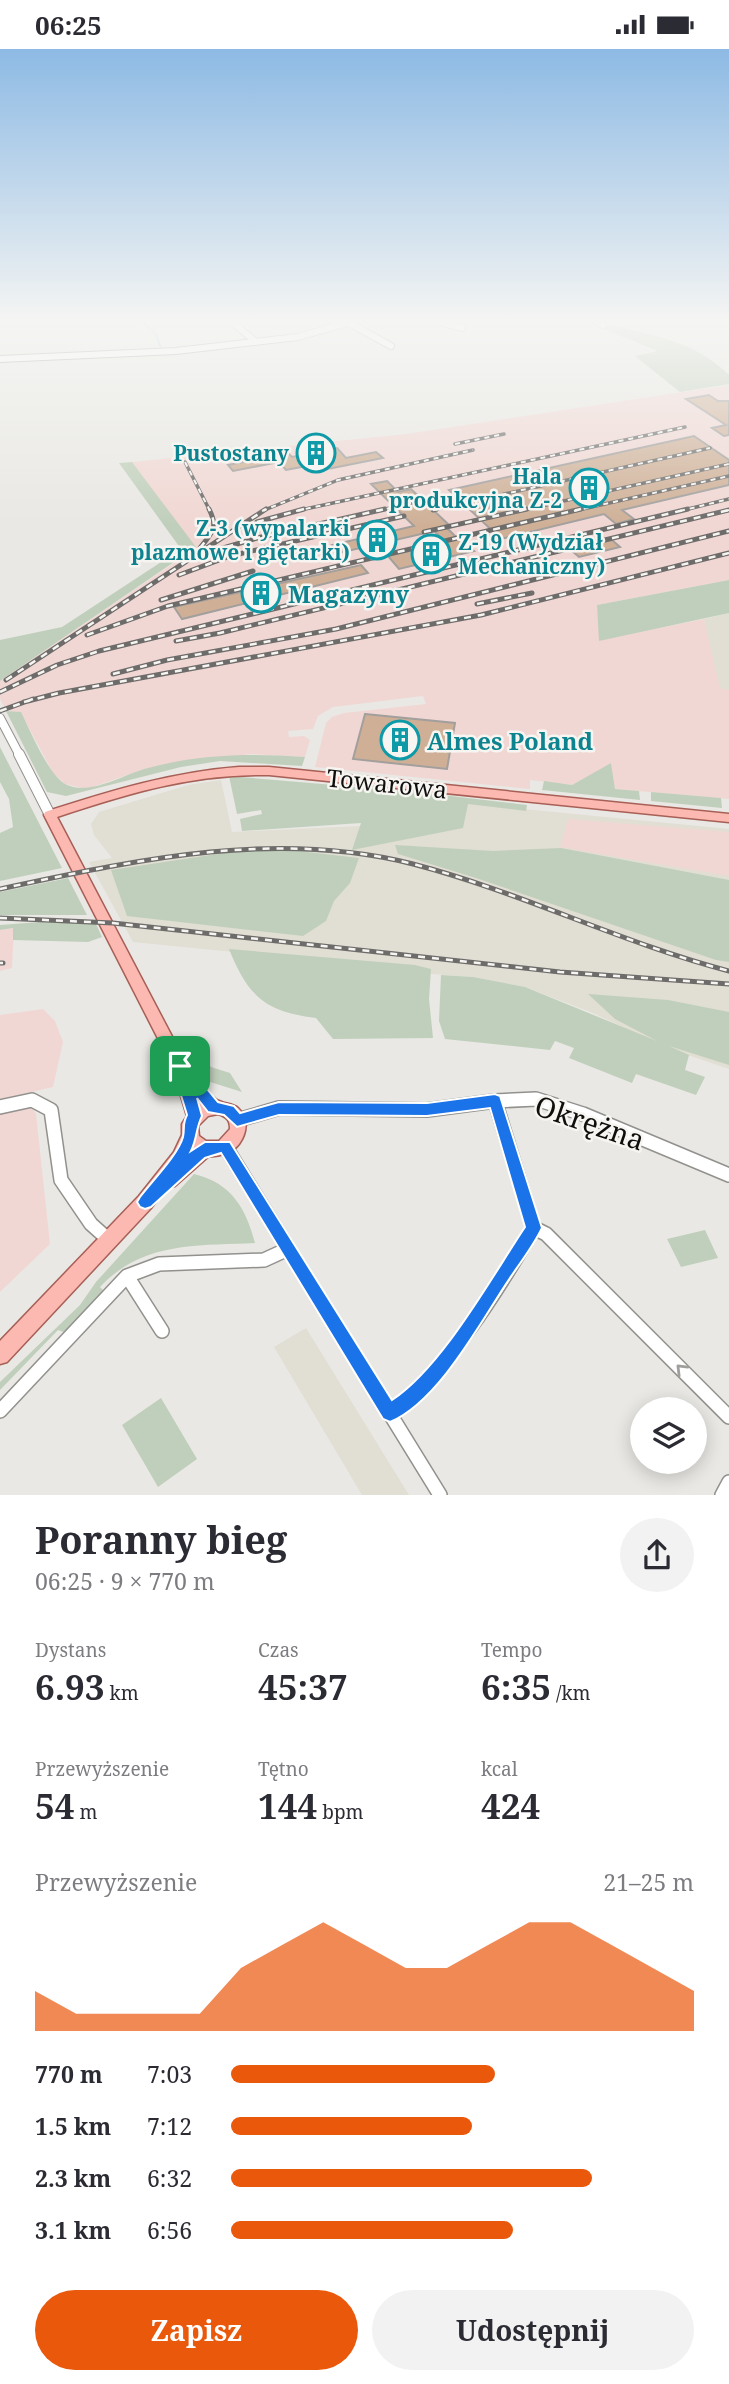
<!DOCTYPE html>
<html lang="pl">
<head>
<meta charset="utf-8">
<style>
  :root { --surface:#fff; --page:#f2f2f3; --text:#2b2b33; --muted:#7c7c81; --accent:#ea580c }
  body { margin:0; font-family:"Noto Serif",serif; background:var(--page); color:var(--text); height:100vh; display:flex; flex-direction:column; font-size:26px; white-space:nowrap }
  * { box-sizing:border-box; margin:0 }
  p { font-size:23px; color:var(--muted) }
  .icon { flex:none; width:38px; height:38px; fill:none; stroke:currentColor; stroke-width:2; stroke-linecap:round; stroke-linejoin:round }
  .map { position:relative; height:1446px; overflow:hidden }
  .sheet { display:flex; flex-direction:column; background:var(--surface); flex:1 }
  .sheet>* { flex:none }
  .tools { position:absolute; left:630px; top:1348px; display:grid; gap:14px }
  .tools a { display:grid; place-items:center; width:77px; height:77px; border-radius:50%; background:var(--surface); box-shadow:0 4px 18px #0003; font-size:35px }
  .pin { position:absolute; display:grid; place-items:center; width:60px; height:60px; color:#fff; margin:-30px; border-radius:14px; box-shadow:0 4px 10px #0006 }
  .round { display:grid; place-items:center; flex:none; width:74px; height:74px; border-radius:37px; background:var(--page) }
  .summary { display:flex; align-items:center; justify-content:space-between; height:119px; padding:0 35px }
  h1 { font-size:38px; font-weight:700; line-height:52px }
  .figures { display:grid; grid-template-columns:repeat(3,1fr); gap:10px; height:119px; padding:7px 35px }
  .figures div { display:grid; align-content:center }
  .figures b { font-size:35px; font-weight:700 }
  .figures small { font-size:19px; font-weight:400 }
  .figures p { font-size:19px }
  .chart { height:196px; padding:14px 35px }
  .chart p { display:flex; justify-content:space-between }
  .chart svg { width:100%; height:126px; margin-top:7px; fill:var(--accent); opacity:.7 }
  .primary-button { display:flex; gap:14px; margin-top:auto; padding:14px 35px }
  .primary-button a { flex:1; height:80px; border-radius:42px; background:var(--accent); color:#fff; font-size:28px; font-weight:700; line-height:80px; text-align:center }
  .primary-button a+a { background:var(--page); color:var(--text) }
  ul { padding:0 35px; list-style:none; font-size:23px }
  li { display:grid; grid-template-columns:112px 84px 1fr; align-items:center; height:52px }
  li i { height:18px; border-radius:9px; background:var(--accent) }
  .status { display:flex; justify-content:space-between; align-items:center; height:49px; padding:0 35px; background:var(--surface); direction:ltr }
  .status svg { height:19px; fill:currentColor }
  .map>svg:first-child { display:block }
</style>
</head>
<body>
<div class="status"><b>06:25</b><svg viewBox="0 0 49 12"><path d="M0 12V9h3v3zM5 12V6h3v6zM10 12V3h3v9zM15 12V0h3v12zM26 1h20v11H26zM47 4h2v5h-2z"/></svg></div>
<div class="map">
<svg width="729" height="1446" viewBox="0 0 729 1446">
  <rect width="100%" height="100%" fill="#e9e8e4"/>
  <!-- built -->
  <path fill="#e1ded3" d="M729 564V641L720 640 704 570Z
    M221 731 232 783 402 775 410 749 729 780V1020L667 999 593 964 525 938 473 928 363 920 346 914 133 893 89 813 112 809 94 786 91 775 99 763 188 736Z
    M306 1279 409 1446H362L274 1298Z"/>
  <!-- industrial -->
  <path fill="#f1d7d3" d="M729 336V531L597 556 600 591 704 570 720 639 729 641V750L615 740 611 715 572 736 530 731V740L315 718 326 674 332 668 344 664 426 655 423 647 333 658 318 667 313 680 288 682 289 688 304 687 310 691 305 708 251 705 144 720 87 740 65 735 53 724 21 664 6 662 0 650V632L196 499 132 413 406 385Z
    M568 770 729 783V827L560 798Z
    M14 879 12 919 0 922V881Z
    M43 960 55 972 63 993 53 1038 0 1050V966Z
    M31 1058 36 1065 50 1195 0 1243V1065Z"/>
  <!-- green -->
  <path fill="#c0cfbb" d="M604 274C650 286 694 291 729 326V335L680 343 635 307 658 302 596 277Z
    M132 413 196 498 0 632V591L62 578 181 500 119 414Z
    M729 531V564L599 592 597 556Z
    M6 662 21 663C30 681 49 728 67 736 91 746 121 727 144 720 198 705 249 704 305 708L302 717 220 712 181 718 66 747 47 743Z
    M0 698 62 819 0 832V784L13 778 9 750 0 733Z
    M611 714 615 740 639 742 640 751 542 741 544 732 572 736Z
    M229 727 417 743 527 756 526 762 468 755 463 779 352 801 361 774 242 782 240 770 262 765 261 761 237 765Z
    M651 743 721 749 722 759 651 752Z
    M395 796 493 802 561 799 729 831V913L716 911 476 829 398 805Z
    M290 801 359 809 350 834 334 852 326 872 303 887 127 867 111 821 237 802Z
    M68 829 87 866H0V843Z
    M40 873 96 875 102 888 88 893 13 891V879L0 881V876Z
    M229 900 415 916 431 920 429 950 433 989 333 990 316 969C265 963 248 947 229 900Z
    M441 926 473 928 525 938 657 992 615 970 588 945 668 951 729 963V1016L669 997 689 1006 685 1021 705 1028 696 1046 636 1025 632 1034 569 1009 574 999 555 992 550 1001 445 990 439 972Z
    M200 1007 211 1018 230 1024 242 1043 207 1032 191 1012Z
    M194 1125C232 1134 246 1160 255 1194 197 1197 143 1192 100 1238L105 1243 66 1284 58 1281 0 1341V1333L80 1256 96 1233Z
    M705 1181 718 1209 681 1218 667 1190Z
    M161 1349 197 1410 158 1438 122 1376Z"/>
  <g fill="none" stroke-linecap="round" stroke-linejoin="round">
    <!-- stream -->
    <path stroke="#a6c3df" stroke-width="2" d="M142 273 154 283
      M156 285 160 297"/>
  </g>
  <!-- building -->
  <path fill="#cfb097" stroke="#a29f9d" stroke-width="2" d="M709 346 718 352H729V386L724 387 712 379 726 376 686 350Z
    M694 387 729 411V436L622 461 634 470 616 475 604 465 501 490 449 441Z
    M337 399 346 409 376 403 383 409 313 423 307 417 286 421 279 413 233 422 228 416 288 404 292 408Z
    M387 432 398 443 411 440 449 476 445 477 454 486 474 502 399 520 388 507 446 493 434 482 339 504 332 496 414 477 371 435Z
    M612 491 620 498 579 508 571 501Z
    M361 516 368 524 182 570 174 558Z
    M365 665 455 674 447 720 353 710Z"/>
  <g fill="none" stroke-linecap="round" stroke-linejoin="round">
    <defs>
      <path id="minor-far3" d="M232 273 256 293
        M439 273 462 279
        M597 273 603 276
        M349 274 391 297
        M0 310 176 302 298 288 350 273"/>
      <path id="minor-far2" d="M0 669 20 707"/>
      <path id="minor-far1" d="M19 705 50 766"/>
      <path id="minor" d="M0 1058 32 1051 51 1061 61 1131 91 1175 110 1192
        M238 1071 279 1059 427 1061 495 1052 536 1050 583 1065 729 1126
        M225 1097 440 1446
        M534 1179 546 1185 729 1368
        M127 1227 162 1282
        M0 1362 127 1227 159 1215 264 1211 288 1200
        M390 1364C452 1315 494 1247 534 1179L495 1052
        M722 1446 729 1433"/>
      <path id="major" d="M239 718H269L729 765V773L269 726C191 725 130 744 57 768L188 1018C197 1025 209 1047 217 1051 223 1055 233 1054 238 1059 249 1069 247 1084 239 1095 233 1103 220 1108 209 1107L175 1137 166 1139 151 1159 7 1313 0 1315V1292L139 1147 174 1103 182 1086V1075L187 1067 172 1017 44 766 45 763C110 742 172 723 239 718ZM218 1065C227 1068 230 1071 230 1080L219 1092H206L199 1087 198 1077 208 1067Z"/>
    </defs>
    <!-- minor-far3 casing -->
    <use href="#minor-far3" stroke="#92918e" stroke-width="8"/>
    <!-- minor-far2 casing -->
    <use href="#minor-far2" stroke="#92918e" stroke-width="10"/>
    <!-- minor-far1 casing -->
    <use href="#minor-far1" stroke="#92918e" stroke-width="12"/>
    <!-- minor casing -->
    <use href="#minor" stroke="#92918e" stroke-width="16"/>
    <!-- major casing -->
    <use href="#major" stroke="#a75f56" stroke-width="3"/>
    <!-- minor-far3 -->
    <use href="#minor-far3" stroke="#fff" stroke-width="6"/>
    <!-- minor-far2 -->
    <use href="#minor-far2" stroke="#fff" stroke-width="8"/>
    <!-- minor-far1 -->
    <use href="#minor-far1" stroke="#fff" stroke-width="10"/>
    <!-- minor -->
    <use href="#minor" stroke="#fff" stroke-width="13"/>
    <!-- major -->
    <use href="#major" fill="#fbb9b1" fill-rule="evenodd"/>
    <defs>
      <path id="rail-far1" d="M455 395 504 385
        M185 413 210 462
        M433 461 710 399
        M262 462 338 431 473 401
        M296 462 685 378
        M377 462 429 450
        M519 462 729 415
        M574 462 729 427
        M680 462 729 450
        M726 462 729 461"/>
      <path id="rail" d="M433 461 437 460
        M257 473 304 460
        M424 483 527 460
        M200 499C212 483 219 480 209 460
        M213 502 257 489 385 460
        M179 526 230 507 404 467
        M161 551 253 522
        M477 555 532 544
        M87 586 168 557 581 460
        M176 592 220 584 729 461
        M113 625 167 611 336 580 729 482
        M6 631 266 460
        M0 643 57 616 99 602 688 460
        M24 653 59 644 481 566 729 504
        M0 662 33 650
        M0 840C136 811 275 780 413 815 521 843 621 894 729 922
        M0 869 113 874 560 923 729 935
        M0 914H3"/>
    </defs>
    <!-- rail-far1 casing -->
    <use href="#rail-far1" stroke="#6d6c6a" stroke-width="3.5"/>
    <!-- rail casing -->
    <use href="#rail" stroke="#6d6c6a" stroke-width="5"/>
    <!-- rail-far1 -->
    <use href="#rail-far1" stroke="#f6f5f1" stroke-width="2" stroke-dasharray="5" stroke-linecap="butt"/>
    <!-- rail -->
    <use href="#rail" stroke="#f6f5f1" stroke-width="2.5" stroke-dasharray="7" stroke-linecap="butt"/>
  </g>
  <!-- one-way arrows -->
  <defs><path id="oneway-chevron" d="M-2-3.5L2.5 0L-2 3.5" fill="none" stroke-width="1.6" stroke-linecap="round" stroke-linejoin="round" transform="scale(1.75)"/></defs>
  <use stroke="#9f9f9e" href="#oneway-chevron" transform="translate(681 1320) rotate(-135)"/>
  <!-- sky -->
  <linearGradient id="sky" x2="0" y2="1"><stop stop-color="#8dbae4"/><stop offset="0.57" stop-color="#f5f5f3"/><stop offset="1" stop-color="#f5f5f3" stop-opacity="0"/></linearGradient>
  <rect width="729" height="476" fill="url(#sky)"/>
  <!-- route -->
  <path fill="#1a73e8" stroke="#fff" stroke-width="2" fill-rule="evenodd" d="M180 1011 185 1013 218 1053 234 1057 240 1064 279 1053 427 1054 495 1045 500 1047 542 1179C532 1200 516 1219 504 1238 477 1280 436 1354 390 1373L383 1370 221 1104 205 1109 151 1158 145 1160 140 1158 137 1153 140 1148C152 1132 178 1106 183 1088 185 1079 182 1075 187 1066L172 1017ZM197 1049 208 1063 224 1066 237 1078 279 1066 427 1067 490 1059 525 1178C491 1229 442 1318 392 1351L230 1093H205L191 1102C197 1090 196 1079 202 1067Z"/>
  <!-- icons -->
  <defs>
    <symbol id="building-ring" viewBox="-11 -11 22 22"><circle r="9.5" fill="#f6f5f1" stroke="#0f9aa8" stroke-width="1.5"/><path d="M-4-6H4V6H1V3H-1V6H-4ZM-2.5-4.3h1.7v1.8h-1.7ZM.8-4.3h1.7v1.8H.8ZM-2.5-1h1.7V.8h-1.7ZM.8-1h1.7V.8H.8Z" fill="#0f9aa8"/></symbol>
  </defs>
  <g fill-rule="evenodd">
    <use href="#building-ring" x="294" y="382" width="44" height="44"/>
    <use href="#building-ring" x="567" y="417" width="44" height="44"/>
    <use href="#building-ring" x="355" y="469" width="44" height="44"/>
    <use href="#building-ring" x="409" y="483" width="44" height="44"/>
    <use href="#building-ring" x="239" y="522" width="44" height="44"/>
    <use href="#building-ring" x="378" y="669" width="44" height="44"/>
  </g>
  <g text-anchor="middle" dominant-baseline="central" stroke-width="5" stroke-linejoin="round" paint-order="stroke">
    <!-- far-culture labels -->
    <g font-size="21" font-weight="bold" fill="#0d838f" stroke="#f6f5f1" text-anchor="end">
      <text x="289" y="404">Pustostany</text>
      <text x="562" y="427">Hala<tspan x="562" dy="24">produkcyjna Z-2</tspan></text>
      <text x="350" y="479">Z-3 (wypalarki<tspan x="350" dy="24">plazmowe i giętarki)</tspan></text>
      <text x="458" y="493" text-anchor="start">Z-19 (Wydział<tspan x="458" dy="24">Mechaniczny)</tspan></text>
    </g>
    <!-- culture labels -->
    <g font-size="24" font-weight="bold" fill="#0d838f" stroke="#f6f5f1" text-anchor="start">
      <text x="288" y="544">Magazyny</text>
      <text x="427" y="691">Almes Poland</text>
    </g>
    <!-- street labels -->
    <g font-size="24" fill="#0f0e0d" stroke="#f6f5f1">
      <text transform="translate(387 734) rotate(6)">Towarowa</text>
    </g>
    <!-- near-street labels -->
    <g font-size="28" fill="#0f0e0d" stroke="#f6f5f1">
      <text transform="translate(590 1073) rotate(19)">Okrężna</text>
    </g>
  </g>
</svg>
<div class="tools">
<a><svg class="icon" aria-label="layers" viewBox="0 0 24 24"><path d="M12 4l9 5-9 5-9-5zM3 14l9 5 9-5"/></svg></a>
</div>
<div class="pin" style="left:180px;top:1017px;background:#1e9e55"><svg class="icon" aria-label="arrive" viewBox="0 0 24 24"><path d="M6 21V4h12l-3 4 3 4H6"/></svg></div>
</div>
<section class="sheet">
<div class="summary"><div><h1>Poranny bieg</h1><p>06:25 · 9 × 770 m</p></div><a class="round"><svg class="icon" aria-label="share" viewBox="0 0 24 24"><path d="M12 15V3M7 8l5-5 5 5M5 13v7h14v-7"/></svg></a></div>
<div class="figures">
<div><p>Dystans</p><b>6.93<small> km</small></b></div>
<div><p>Czas</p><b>45:37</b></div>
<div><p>Tempo</p><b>6:35<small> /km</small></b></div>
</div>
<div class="figures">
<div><p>Przewyższenie</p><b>54<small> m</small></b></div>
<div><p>Tętno</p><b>144<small> bpm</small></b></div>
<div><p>kcal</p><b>424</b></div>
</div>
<div class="chart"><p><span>Przewyższenie</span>21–25 m</p>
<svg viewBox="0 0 160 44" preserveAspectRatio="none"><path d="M0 44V30L10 38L20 38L30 38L40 38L50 22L60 14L70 6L80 14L90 22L100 22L110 14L120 6L130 6L140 14L150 22L160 30V44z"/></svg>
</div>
<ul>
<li><b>770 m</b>7:03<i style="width:57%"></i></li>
<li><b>1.5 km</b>7:12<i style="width:52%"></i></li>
<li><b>2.3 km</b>6:32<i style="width:78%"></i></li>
<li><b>3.1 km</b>6:56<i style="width:61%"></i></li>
</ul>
<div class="primary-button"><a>Zapisz</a><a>Udostępnij</a></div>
</section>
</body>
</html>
